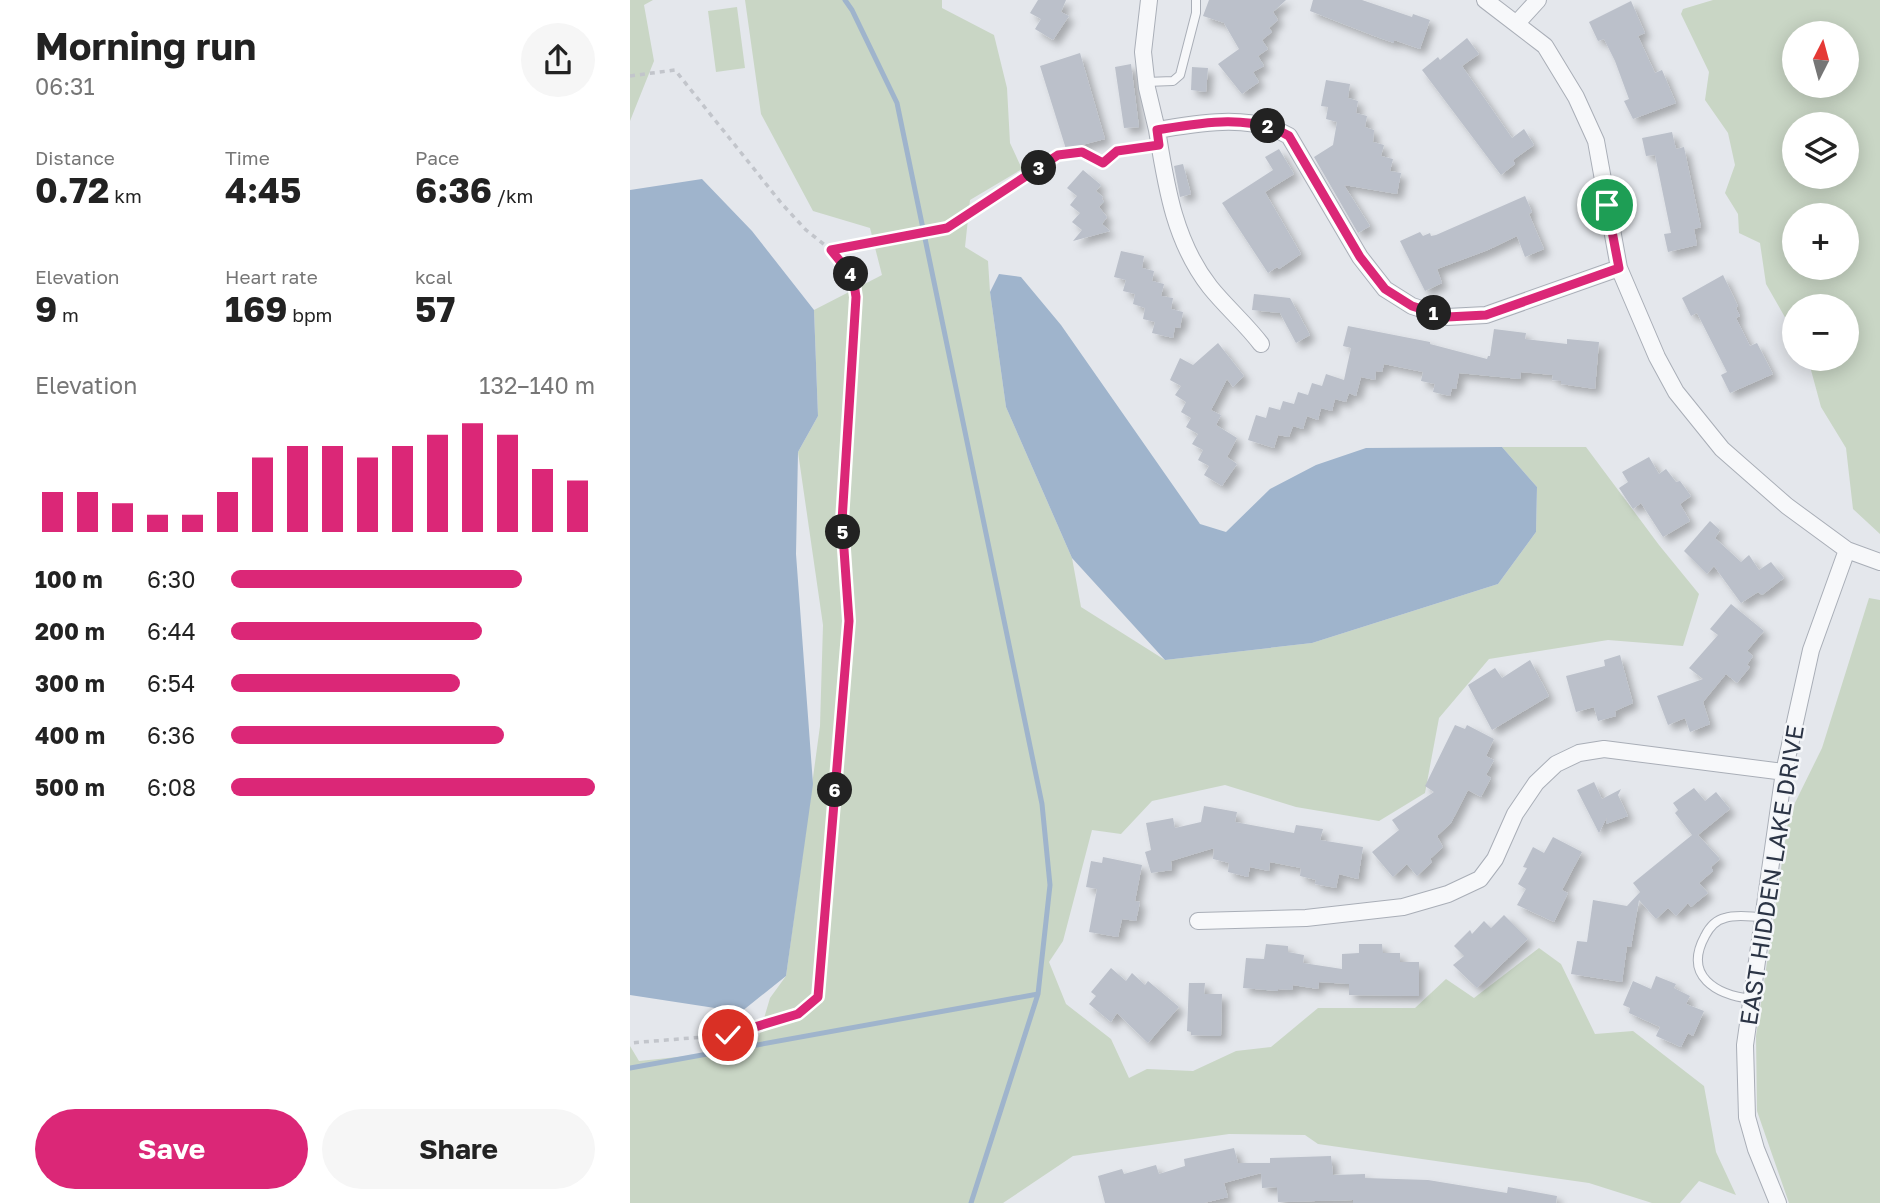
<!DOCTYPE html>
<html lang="en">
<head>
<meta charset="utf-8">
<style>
  :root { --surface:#fff; --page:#f6f6f6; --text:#222; --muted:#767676; --accent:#db2777 }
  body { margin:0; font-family:"Golos Text",sans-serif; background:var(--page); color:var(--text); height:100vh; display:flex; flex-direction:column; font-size:26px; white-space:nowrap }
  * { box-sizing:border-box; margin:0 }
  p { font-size:23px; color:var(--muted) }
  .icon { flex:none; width:38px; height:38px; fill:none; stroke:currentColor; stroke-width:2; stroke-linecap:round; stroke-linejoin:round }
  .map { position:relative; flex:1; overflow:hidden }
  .sheet { display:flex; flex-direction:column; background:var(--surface); width:630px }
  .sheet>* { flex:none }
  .needle { width:46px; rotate:6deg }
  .tools { position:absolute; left:1152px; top:21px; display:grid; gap:14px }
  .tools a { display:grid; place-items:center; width:77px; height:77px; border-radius:50%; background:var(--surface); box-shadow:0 4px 18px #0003; font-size:35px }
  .pin { position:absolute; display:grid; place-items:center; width:60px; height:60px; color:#fff; margin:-30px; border:4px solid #fff; border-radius:50%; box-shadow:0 2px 7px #0007 }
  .km { position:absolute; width:35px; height:35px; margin:-18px; border-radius:50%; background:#222; color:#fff; font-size:19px; line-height:35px; text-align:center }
  .round { display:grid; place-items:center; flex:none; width:74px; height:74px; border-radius:37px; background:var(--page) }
  .head { display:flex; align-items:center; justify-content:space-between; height:119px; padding:0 35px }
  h1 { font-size:38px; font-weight:700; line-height:52px }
  .metrics { display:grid; grid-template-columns:repeat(3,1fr); gap:10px; height:119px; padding:7px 35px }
  .metrics div { display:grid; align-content:center }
  .metrics b { font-size:35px; font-weight:700 }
  .metrics small { font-size:19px; font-weight:400 }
  .metrics p { font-size:19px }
  .chart { height:196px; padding:14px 35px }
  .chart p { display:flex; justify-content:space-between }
  .chart svg { width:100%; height:126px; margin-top:7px; stroke:var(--accent); stroke-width:6 }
  .action { display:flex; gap:14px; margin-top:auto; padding:14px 35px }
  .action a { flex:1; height:80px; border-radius:42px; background:var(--accent); color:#fff; font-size:28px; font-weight:700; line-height:80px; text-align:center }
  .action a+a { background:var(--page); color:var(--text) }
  ul { padding:0 35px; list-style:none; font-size:23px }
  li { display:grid; grid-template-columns:112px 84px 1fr; align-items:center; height:52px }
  li i { height:18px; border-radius:9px; background:var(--accent) }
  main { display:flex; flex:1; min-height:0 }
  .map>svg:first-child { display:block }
</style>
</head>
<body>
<main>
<section class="sheet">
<div class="head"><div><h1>Morning run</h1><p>06:31</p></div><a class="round"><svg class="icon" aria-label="share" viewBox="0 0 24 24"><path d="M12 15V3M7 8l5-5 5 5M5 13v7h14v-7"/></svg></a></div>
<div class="metrics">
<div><p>Distance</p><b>0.72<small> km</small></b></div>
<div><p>Time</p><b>4:45</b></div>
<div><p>Pace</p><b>6:36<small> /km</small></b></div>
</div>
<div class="metrics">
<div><p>Elevation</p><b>9<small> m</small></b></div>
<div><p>Heart rate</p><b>169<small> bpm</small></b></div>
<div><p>kcal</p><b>57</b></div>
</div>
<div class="chart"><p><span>Elevation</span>132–140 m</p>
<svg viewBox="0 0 160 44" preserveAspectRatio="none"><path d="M5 44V30M15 44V30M25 44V34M35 44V38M45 44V38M55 44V30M65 44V18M75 44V14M85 44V14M95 44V18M105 44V14M115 44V10M125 44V6M135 44V10M145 44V22M155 44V26"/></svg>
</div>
<ul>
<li><b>100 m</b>6:30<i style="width:80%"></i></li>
<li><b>200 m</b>6:44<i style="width:69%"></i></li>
<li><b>300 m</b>6:54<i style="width:63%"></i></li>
<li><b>400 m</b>6:36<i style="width:75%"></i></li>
<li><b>500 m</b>6:08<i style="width:100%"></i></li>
</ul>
<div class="action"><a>Save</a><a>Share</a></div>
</section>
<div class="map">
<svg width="1250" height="1203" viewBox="0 0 1250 1203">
  <defs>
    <filter id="shadow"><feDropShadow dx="5.5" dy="5.5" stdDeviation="3.5" flood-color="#0004"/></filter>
  </defs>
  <rect width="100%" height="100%" fill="#e4e7ec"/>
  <!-- green -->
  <path fill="#c9d6c5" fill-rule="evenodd" d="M0 0H23L14 5 24 61 0 121Z
    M115 0H312V8L364 35 377 88 380 143 392 169 340 200 335 247 358 261 360 292 376 407 442 558 451 607 535 660 682 643 868 584 906 532 907 487 872 447H956L1029 545 1069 594 1053 646 978 640 859 659 809 718 795 793 749 821 666 807 595 785 522 801 491 834 462 830 433 941 419 962 436 1004 481 1039 499 1078 517 1069 563 1071 606 1051 641 1047 688 1008H785L816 979 844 998 909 948 931 964 965 1034 1003 1031 1074 1086 1086 1152 1106 1195 1069 1181 1050 1203H1022L959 1183 688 1144 675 1135 599 1134 443 1156 373 1203H0V1046L9 1061 125 1049 140 998 156 976 190 726 193 625 168 452 188 416 184 310 252 275 240 228 183 211 131 114Z
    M1083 0H1250V534L1223 509 1216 448 1191 407 1178 359H1216V306H1164V333L1136 284 1130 243 1109 233 1108 214 1095 193 1105 165 1098 133 1075 100 1079 72 1051 14 1053 9ZM1164 33H1216V86H1164ZM1164 124H1216V177H1164ZM1216 215V268H1164V215Z
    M107 7 115 68 86 72 78 11Z
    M1239 598 1250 600V1203H1159L1127 1111 1126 1036 1159 815 1192 748Z"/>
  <!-- water -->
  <path fill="#9fb4cc" d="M72 179 122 231 184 310 188 416 168 452 166 554 183 784 156 976 111 1012 0 995V190Z
    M369 274 391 277 431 325 570 524 596 532 640 489 686 465 736 448 872 447 907 487 906 532 868 584 682 643 535 660 442 558 376 407 360 292Z"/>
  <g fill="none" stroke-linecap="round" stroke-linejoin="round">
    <!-- stream -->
    <path stroke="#9fb4cc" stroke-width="5" d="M215 0 222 10 267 103 412 804 420 885 408 994 341 1203
      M0 1068 408 994"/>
  </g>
  <!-- building -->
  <path fill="#bbc0ca" filter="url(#shadow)" d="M408 0H436L431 12 439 16 423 40 405 29 411 19 400 13Z
    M579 0H656L643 12 648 20 639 28 642 32 632 40 638 49 628 56 634 66 623 72 629 82 612 94 588 64 609 49 594 23 573 16Z
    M683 0H732L782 17 783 14 800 20 790 49 764 40V43L744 36 680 11Z
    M1001 1 1015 33 1008 36 1025 73 1032 70 1046 103 1003 119 994 101 999 99 985 61 974 39 968 41 959 22Z
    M837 38 849 54 832 66 882 138 894 129 904 145 883 160 885 164 871 175 792 70 808 57 810 60Z
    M450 53 475 139 436 149 410 66Z
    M501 64 509 127 494 128 485 67Z
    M562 67 578 68 576 92 561 90Z
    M696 80 720 84 718 98 728 101 726 113 737 116 735 127 744 130 743 142 754 145 751 156 763 159 760 171 771 173 767 194 714 185 740 226 728 233 684 157 703 145 707 122 696 119 698 107 691 106Z
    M1042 132 1046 149 1054 147 1071 227 1064 229 1067 245 1038 252 1034 234 1041 233 1025 155 1016 156 1012 138Z
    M649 149 664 174 635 192 671 254 649 269 647 267 638 273 592 203 643 170 635 157Z
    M553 164 561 194 550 197 544 166Z
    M453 170 471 185 466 191 473 197 472 199 474 201 469 207 477 217 472 224 480 231 443 241 452 230 442 222 450 213 440 205 447 196 437 188Z
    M895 196 902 212 899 214 914 249 895 257 887 236 858 250 807 269 812 283 795 291 770 241 790 232 793 236 800 233 801 236 806 235Z
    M491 251 514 256 512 268 524 271 522 281 534 284 531 296 543 298 541 309 553 312 550 328 545 327 543 338 522 333 525 322 513 319 515 308 503 304 505 294 493 291 496 280 484 277Z
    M1093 275 1108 306 1106 308 1110 316 1106 318 1120 346 1127 343 1143 374 1100 393 1091 375 1097 372 1067 313 1061 316 1052 298Z
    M624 294 660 298 680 335 666 343 650 313 622 310Z
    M718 326 800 342V344L857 359 858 356H860L864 329 896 333 895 339 937 344V339L969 342 965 389 931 384V381L922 380 923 375 891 372 890 379 829 373 826 389 822 388 820 396 803 392 805 384 791 381 793 372 754 364 752 372 746 371 745 380 731 377 726 396 719 393 716 402 705 399 702 411 691 408 688 420 677 416 673 429 663 426 659 437 648 435 644 448 618 440 626 415 636 418 639 407 650 410 653 401 664 404 668 392 678 395 682 383 692 386 696 374 714 380 721 348 713 346Z
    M588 343 614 376 603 387 597 379 581 410 591 415 586 425 607 438 597 457 607 464 592 486 574 475 579 466 568 460 573 450 562 444 568 434 556 427 561 418 551 412 556 402 545 395 551 386 540 380 550 358 563 365Z
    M1019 457 1029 474 1036 469 1046 482 1050 481 1061 496 1050 504 1060 521 1033 537 1011 503 1003 509 989 488 998 482 992 472Z
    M1080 521 1090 530 1085 538 1111 562 1119 555 1129 570 1141 562 1154 578 1132 595 1128 592 1111 603 1084 566 1077 574 1054 551Z
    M1101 604 1134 631 1117 651 1123 656 1117 665 1120 667 1107 683 1096 674 1073 702 1080 724 1060 732 1055 718 1038 725 1027 696 1073 679 1059 668 1088 635 1080 629Z
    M990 655 1003 703 985 711 986 716 968 721 964 707 946 712 936 676 975 666 974 660Z
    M900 660 919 696 862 730 838 685 865 668 872 678Z
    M825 725 835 729 837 725 864 739 856 756 864 760 856 775 861 778 851 797 838 790 821 823 807 836 813 847 800 859 802 862 787 876 777 864 763 877 742 852 769 830 762 820 804 792 795 786Z
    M964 782 972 799 991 789 988 795 998 816 976 824 977 817 969 833 947 790Z
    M1064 788 1075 801 1086 792 1100 809 1068 835 1090 859 1081 867 1083 871 1069 883 1078 893 1061 907 1058 903 1046 916 1038 908 1026 919 1009 900 1001 947 997 946 992 982 941 974 947 941 957 942 963 900 997 906 1010 892 1003 883 1062 835 1045 813 1048 810 1043 803Z
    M574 806 607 812 605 822 664 833 666 825 693 829 690 840 733 847 728 879 709 874 706 888 685 884 686 880 670 876 671 868 640 862 639 871 620 867 618 877 598 872 599 863 583 859 584 848 541 861 542 870 521 873 515 852 521 850 516 823 543 818 545 828 571 822Z
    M923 837 952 852 932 890 938 893 924 922 887 905 896 889 888 884 897 868 893 867 903 847 914 853Z
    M473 857 512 865 505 901 510 902 506 921 492 919 488 937 459 932 467 889 456 887 461 861 472 863Z
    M874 915 898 939 847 988 823 965 834 956 824 946 840 930 842 934 854 921 861 928Z
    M636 944 658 946V952L674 955 673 963 712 969V954L729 953V944H752L753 953H770V962H789V996L719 995V984L689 982 688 989 663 985 662 990 648 989V991L613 988 616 958 634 959Z
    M481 968 496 981 502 973 515 985 518 981 549 1007 518 1043 487 1013 481 1022 459 1004 466 996 461 992Z
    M1026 976 1046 984 1044 988 1060 996 1056 1004 1074 1011 1063 1036 1058 1033 1051 1047 1026 1036 1030 1027 999 1013 1000 1008 993 1005 1003 981 1021 989Z
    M559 983H575L574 994H592L591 1036 561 1035V1032L557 1031Z
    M604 1148 608 1163H640V1158L701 1156 703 1175 735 1174V1178L798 1180 877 1193 878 1187 927 1196 926 1203H723V1200L648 1202 647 1187 632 1188 631 1173 594 1183 598 1197 574 1203H475L468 1176 492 1169 494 1174 526 1165 529 1174 555 1166 554 1159Z"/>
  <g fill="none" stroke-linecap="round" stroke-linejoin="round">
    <defs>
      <path id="lane" d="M516 82 543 81 550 75 566 13V0
        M1122 999C1086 995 1053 976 1075 936 1079 928 1086 920 1095 918 1106 914 1121 917 1133 917"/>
      <path id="street" d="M519 0 513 52 517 88 527 130C570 123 620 113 659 136L730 257 755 289 782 306 817 317 856 315 989 268
        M855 0 915 46 946 97 966 141 989 268 1027 357 1046 392 1092 449 1157 506 1217 550 1250 562
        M887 23 908 0
        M527 130C536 185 544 241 580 287 596 307 616 324 631 344
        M568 921 676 918 773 907 818 894 850 879 865 859 885 814 906 783 926 764 949 753 974 749 1154 772
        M1148 1203 1126 1149 1117 1117 1115 1045 1154 772 1181 650 1217 550"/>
    </defs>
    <!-- lane casing -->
    <use href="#lane" stroke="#a9aeb7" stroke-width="10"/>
    <!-- street casing -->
    <use href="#street" stroke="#a9aeb7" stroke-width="18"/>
    <!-- path -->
    <path stroke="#c2c5cb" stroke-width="3.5" stroke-dasharray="5 5" stroke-linecap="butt" d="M0 76 45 70 152 204 176 230 201 250 223 277 226 297 212 521 219 621 188 997 168 1014 98 1035 0 1043
      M202 250 317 228 428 155 452 152 473 163 487 151 513 147"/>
    <!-- lane -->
    <use href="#lane" stroke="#f7f8fa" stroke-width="8"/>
    <!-- street -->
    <use href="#street" stroke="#f7f8fa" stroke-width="16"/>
  </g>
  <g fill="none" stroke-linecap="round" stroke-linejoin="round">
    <defs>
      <path id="route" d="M98 1035 168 1014 188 997 219 621 212 521 226 297 223 277 201 250 317 228 428 155 452 152 473 163 487 151 529 145 527 130C569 123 620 113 659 136L730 257 755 289 782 306 817 317 856 315 989 268 977 205"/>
    </defs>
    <!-- route casing -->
    <use href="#route" stroke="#fff" stroke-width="14"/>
    <!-- route -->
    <use href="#route" stroke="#db2777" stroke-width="9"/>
  </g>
  <g text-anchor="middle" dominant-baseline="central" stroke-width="5" stroke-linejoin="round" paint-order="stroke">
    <!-- street labels -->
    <g font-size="24" fill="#2b3445" stroke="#f4f6f9">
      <text transform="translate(1141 875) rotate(-81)">EAST HIDDEN LAKE DRIVE</text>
    </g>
  </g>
</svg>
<div class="tools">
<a><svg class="needle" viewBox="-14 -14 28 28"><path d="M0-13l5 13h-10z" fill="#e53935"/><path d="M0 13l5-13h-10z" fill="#767676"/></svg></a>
<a><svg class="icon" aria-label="layers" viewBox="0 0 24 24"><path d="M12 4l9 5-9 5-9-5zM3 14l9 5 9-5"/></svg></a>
<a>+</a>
<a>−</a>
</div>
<div class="pin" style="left:977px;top:205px;background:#1e9e55"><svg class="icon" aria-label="arrive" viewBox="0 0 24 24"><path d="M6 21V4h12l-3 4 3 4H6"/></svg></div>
<div class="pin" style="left:98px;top:1035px;background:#d93025"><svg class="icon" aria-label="check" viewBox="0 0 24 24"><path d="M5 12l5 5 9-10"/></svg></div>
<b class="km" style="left:804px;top:313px">1</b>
<b class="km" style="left:638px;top:126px">2</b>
<b class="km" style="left:409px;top:168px">3</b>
<b class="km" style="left:221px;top:274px">4</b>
<b class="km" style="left:213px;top:532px">5</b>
<b class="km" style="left:205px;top:790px">6</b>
</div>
</main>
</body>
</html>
